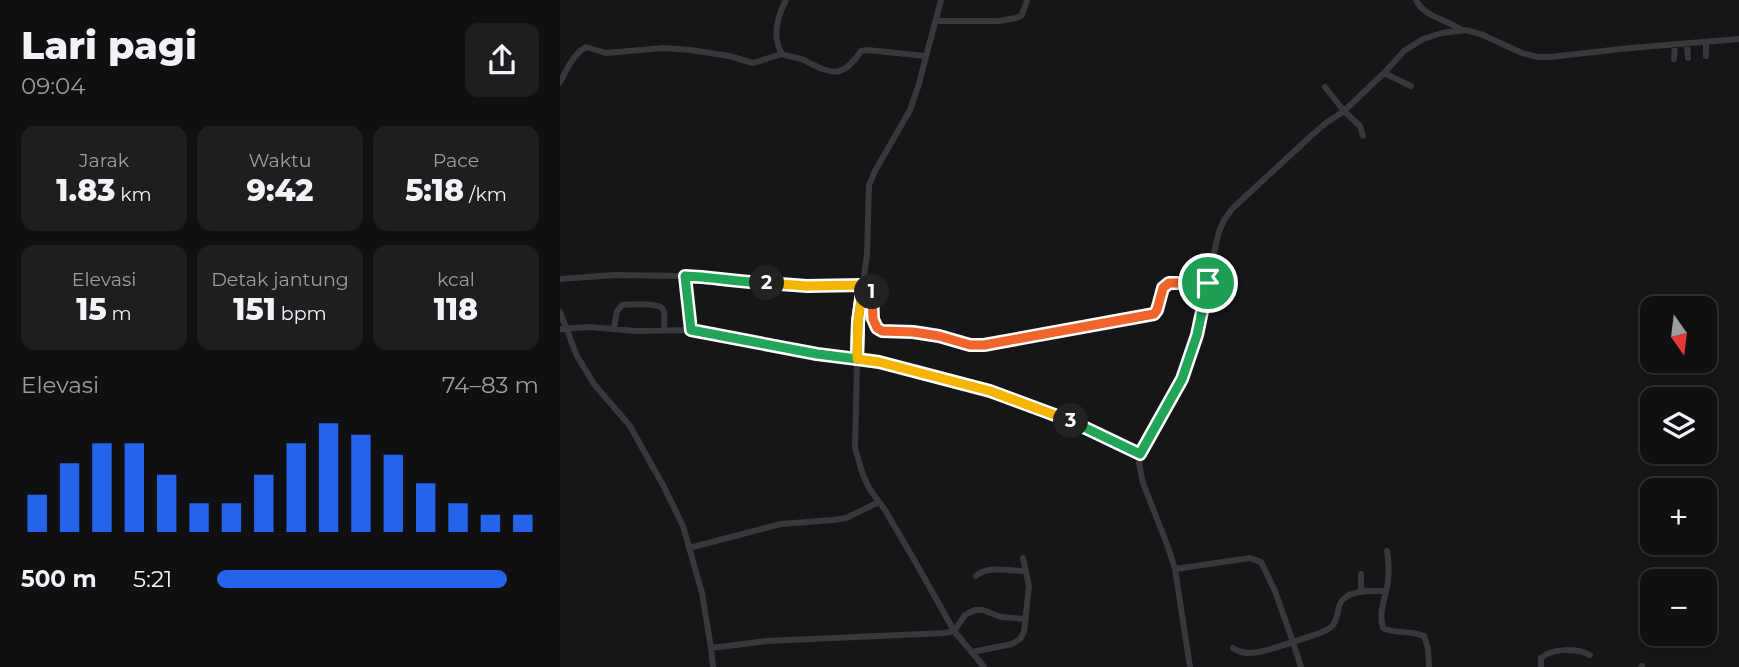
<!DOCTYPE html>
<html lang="id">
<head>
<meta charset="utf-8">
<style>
  :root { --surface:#101012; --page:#1e1e20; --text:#f1f3f6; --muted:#9c9d9f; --line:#303032; --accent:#2563eb }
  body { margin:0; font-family:Montserrat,sans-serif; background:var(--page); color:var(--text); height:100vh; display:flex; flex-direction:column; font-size:26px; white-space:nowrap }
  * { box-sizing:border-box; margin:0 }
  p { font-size:23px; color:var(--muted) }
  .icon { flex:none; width:38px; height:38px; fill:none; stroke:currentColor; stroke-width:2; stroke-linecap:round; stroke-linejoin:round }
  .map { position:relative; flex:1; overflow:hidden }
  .details { display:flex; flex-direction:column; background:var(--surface); width:560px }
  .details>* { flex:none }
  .needle { width:46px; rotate:166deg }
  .buttons { position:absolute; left:1080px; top:296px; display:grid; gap:14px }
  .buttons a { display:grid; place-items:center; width:77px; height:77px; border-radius:14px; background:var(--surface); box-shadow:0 4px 10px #0003,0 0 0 2px var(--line); font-size:35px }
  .pin { position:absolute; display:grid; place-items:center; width:60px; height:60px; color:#fff; margin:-30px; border:4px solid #fff; border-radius:50%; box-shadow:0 2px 7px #0007 }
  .km { position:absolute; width:35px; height:35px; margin:-18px; border-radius:50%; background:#222; color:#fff; font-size:19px; line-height:35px; text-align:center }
  .round { display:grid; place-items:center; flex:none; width:74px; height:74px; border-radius:14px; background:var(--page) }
  .headline { display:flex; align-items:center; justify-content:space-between; height:119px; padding:0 21px }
  h1 { font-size:38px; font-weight:800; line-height:52px }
  .figures { display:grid; grid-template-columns:repeat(3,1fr); gap:10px; height:119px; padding:7px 21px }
  .figures div { display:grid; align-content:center; border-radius:14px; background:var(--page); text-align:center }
  .figures b { font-size:30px; font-weight:800 }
  .figures small { font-size:19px; font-weight:400 }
  .figures p { font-size:19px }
  .chart { height:196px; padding:14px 21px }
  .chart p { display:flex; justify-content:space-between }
  .chart svg { width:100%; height:126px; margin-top:7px; stroke:var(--accent); stroke-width:6 }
  ul { padding:0 21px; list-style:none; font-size:23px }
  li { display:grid; grid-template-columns:112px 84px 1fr; align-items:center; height:52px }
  li i { height:18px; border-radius:9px; background:var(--accent) }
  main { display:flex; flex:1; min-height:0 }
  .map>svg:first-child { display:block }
</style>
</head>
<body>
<main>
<section class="details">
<div class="headline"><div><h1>Lari pagi</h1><p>09:04</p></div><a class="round"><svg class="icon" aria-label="share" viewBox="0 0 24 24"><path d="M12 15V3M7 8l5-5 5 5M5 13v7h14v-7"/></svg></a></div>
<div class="figures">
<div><p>Jarak</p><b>1.83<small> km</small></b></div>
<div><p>Waktu</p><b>9:42</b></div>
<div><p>Pace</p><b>5:18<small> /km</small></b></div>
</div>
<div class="figures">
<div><p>Elevasi</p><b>15<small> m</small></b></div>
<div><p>Detak jantung</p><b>151<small> bpm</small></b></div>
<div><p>kcal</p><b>118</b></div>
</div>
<div class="chart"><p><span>Elevasi</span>74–83 m</p>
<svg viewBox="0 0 160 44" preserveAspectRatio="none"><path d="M5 44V31M15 44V20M25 44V13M35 44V13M45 44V24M55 44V34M65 44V34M75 44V24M85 44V13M95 44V6M105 44V10M115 44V17M125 44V27M135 44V34M145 44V38M155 44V38"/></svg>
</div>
<ul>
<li><b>500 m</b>5:21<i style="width:90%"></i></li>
</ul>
</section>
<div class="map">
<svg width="1179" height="667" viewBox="0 0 1179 667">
  <rect width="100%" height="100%" fill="#161618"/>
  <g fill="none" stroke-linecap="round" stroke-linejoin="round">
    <!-- minor -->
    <path stroke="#37383d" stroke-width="6" d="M226 0C217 17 212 37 222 54 229 57 237 57 244 60 271 74 282 80 301 51L307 50 366 56
      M381 0 358 87 350 110 315 171 309 185 307 254 298 322 295 448 303 475 309 488 325 510 356 563 394 631 424 667
      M856 0C864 17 886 19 900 29
      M376 21H439L456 18 462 15 467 0
      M1127 44 1128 58
      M1146 56V43
      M1114 59 1115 45
      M824 73 851 86
      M0 82C7 70 13 54 26 47L46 53 104 48 131 50 169 56 193 63 222 54
      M765 87 784 111 800 126 803 136
      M125 276C156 277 186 282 216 284 247 286 278 283 308 286 318 296 306 316 317 327 325 336 343 332 354 333 378 335 400 345 424 345L594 314C599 308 600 300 602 293 607 277 634 283 648 283
      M0 279 54 275 125 276 131 330
      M0 312 17 356 34 384 70 426 104 487 123 526 142 593 151 648 207 641 385 633 394 631 405 615 415 610H423L441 617 466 619
      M54 328 57 311 62 305C70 304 97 303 102 308 106 312 104 324 104 330
      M0 329 30 327 77 331 131 330 257 354 319 362 430 391 506 419 580 454
      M129 548 221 524 273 520 286 518 319 502
      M827 551C829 561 829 571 828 581 826 597 818 611 823 628 833 634 850 630 864 636L868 648 869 667
      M615 569 690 558 701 562 715 591 733 642C715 647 689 660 673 648
      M416 576C429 565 450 571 466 571
      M801 592V574
      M151 648 153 667
      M412 652 452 644 460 639 464 632 469 586 463 558
      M630 667 615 569 608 547 583 483 579 463 580 454C599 421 620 389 632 353 645 314 648 272 659 232L664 220 672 209 753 134 766 123 784 111 824 73 844 51 863 39 882 33 906 30 923 35 962 53 978 57H990L1070 48 1179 39
      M741 667 733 642C743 638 767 633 773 625 778 619 777 610 780 604 786 589 813 591 826 591
      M981 667V658C992 648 1017 648 1030 655
      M1081 667 1082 666"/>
  </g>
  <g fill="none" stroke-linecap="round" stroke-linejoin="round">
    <defs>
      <path id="split-1" d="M312 292 313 319 317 328 322 331 353 332 379 336 410 345H424L594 314 597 310 603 288 609 283H648"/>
      <path id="split-2" d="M207 283C179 282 152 277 125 276L131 330 257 354 297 359 298 322 303 285 310 287 312 292"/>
      <path id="split-3" d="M207 283 247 286 303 285 298 322 297 359 319 362 430 391 511 421"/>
      <path id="split-4" d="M511 421 580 454 622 379 637 335 648 283"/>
    </defs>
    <!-- split-1 casing -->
    <use href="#split-1" stroke="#fff" stroke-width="14"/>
    <!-- split-2 casing -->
    <use href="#split-2" stroke="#fff" stroke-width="14"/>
    <!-- split-3 casing -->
    <use href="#split-3" stroke="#fff" stroke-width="14"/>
    <!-- split-4 casing -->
    <use href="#split-4" stroke="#fff" stroke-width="14"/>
    <!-- split-1 -->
    <use href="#split-1" stroke="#f0652b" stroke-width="9"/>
    <!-- split-2 -->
    <use href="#split-2" stroke="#22a559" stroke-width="9"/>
    <!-- split-3 -->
    <use href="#split-3" stroke="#f5b400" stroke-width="9"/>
    <!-- split-4 -->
    <use href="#split-4" stroke="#22a559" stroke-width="9"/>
  </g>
</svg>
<div class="buttons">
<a><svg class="needle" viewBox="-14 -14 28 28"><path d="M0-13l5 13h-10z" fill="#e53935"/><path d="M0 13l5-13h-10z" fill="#9c9d9f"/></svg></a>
<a><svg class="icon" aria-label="layers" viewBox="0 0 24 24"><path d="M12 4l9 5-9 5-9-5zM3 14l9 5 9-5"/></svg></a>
<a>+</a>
<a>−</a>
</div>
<div class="pin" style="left:648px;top:283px;background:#1e9e55"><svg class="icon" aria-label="arrive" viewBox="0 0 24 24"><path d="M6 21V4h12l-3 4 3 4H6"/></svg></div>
<b class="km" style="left:312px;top:292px">1</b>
<b class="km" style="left:207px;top:283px">2</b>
<b class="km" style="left:511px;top:421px">3</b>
</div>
</main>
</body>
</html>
